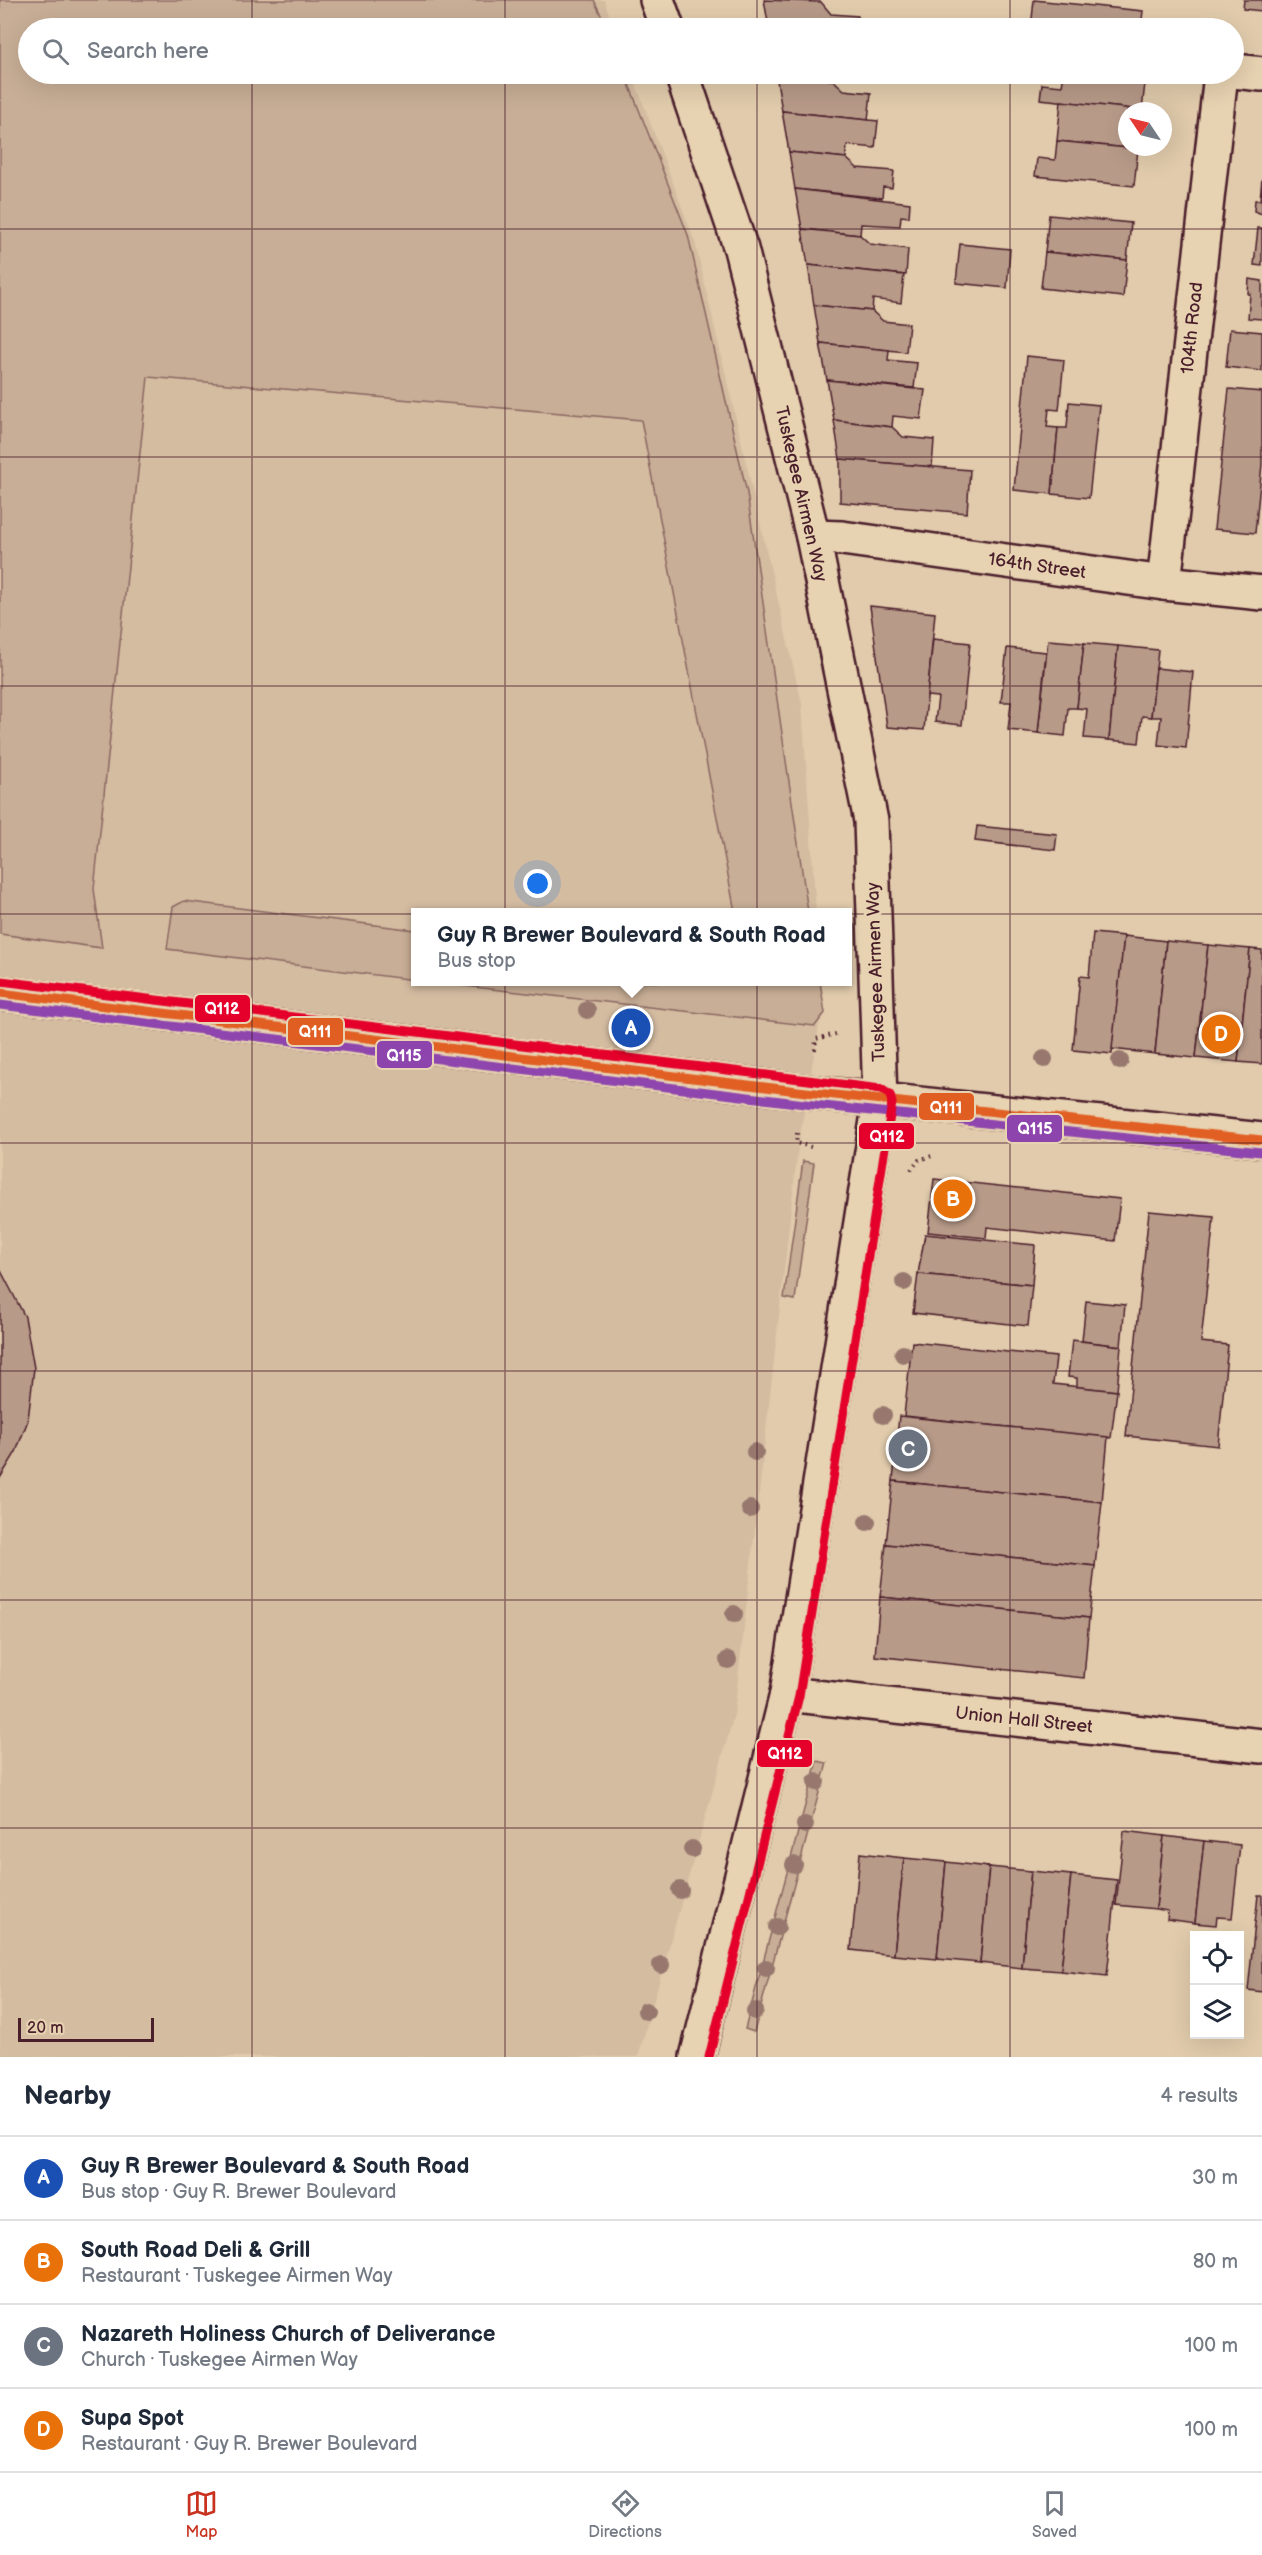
<!DOCTYPE html>
<html lang="en">
<head>
<meta charset="utf-8">
<style>
  :root { --surface:#fff; --page:#f6f6f7; --text:#1f2937; --muted:#747a83; --line:#e0e1e3; --accent:#c8321e }
  body { margin:0; font-family:"Balsamiq Sans",sans-serif; background:var(--page); color:var(--text) }
  .controls { position:absolute; right:18px; bottom:18px; display:grid; overflow:hidden; border-radius:0px; box-shadow:0 6px 24px #0002 }
  .controls button { width:54px; height:54px; display:grid; place-items:center; padding:0; border:0; border-bottom:2px solid var(--line); background:var(--surface); color:var(--text); font:30px sans-serif }
  .compass { position:absolute; left:1118px; top:102px; width:54px; height:54px; border-radius:50%; background:var(--surface); box-shadow:0 6px 24px #0002; rotate:305deg }
  .scale { position:absolute; left:18px; bottom:15px; width:136px; box-sizing:border-box; padding-left:6px; border:3px solid #4a1f2b; border-top:0; font-size:16px; line-height:21px; white-space:nowrap; color:#4a1f2b; -webkit-text-stroke:4px #e7d2b1; paint-order:stroke }
  .you { position:absolute; left:538px; top:884px; width:21px; height:21px; margin:-15px; border:4px solid #fff; border-radius:50%; background:#1a73e8; box-shadow:0 0 0 9px #1a73e833 }
  .badge { display:grid; place-items:center; width:39px; height:39px; border-radius:50%; background:var(--accent); color:#fff; font-size:20px; font-weight:700 }
  .pin { position:absolute; translate:-50% -50%; border:3px solid #fff; box-shadow:0 2px 6px #0006 }
  .popup { position:absolute; left:411px; top:908px; width:441px; height:78px; box-sizing:border-box; display:grid; place-content:center; border-radius:0px; background:var(--surface); filter:drop-shadow(0 2px 4px #0005); font-size:20px; white-space:nowrap; color:var(--muted) }
  .popup b { font-size:22px; color:var(--text) }
  .popup::after { content:''; position:absolute; left:50%; top:100%; margin-left:-12px; border:12px solid transparent; border-top-color:var(--surface) }
  .list { margin:0; padding:0; list-style:none }
  h2 { display:flex; justify-content:space-between; align-items:center; height:78px; margin:0; padding:0 24px; font-size:26px }
  h2 small { font-size:20px; font-weight:400; color:var(--muted) }
  .list li { display:grid; grid-template-columns:39px 1fr auto; gap:18px; align-items:center; box-sizing:border-box; height:84px; padding:0 24px; border-top:2px solid var(--line) }
  .list b { display:block; font-size:22px; white-space:nowrap }
  .list p { margin:0; font-size:20px; white-space:nowrap; color:var(--muted) }
  .list em { font-size:20px; font-style:normal; color:var(--muted) }
  .icon { flex:none; width:33px; height:33px; fill:none; stroke:currentColor; stroke-width:2; stroke-linecap:round; stroke-linejoin:round }
  .map { position:relative; flex:none; width:1262px; height:2057px; overflow:hidden }
  .search { position:absolute; background:var(--surface); box-shadow:0 6px 24px #0002; left:18px; right:18px; top:18px; height:66px; display:flex; align-items:center; gap:15px; box-sizing:border-box; padding:0 21px; border-radius:33px; color:var(--muted); font-size:22px }
  .sheet { height:414px; background:var(--surface) }
  nav { display:flex; justify-content:space-around; align-items:center; box-sizing:border-box; height:84px; border-top:2px solid var(--line); background:var(--surface); font-size:16px; color:var(--muted) }
  nav a { display:grid; justify-items:center; gap:3px }
  nav .on { color:var(--accent) }
  .map>svg:first-child { display:block }
  .built { fill:#d4bca1 }
  .green { fill:#c8ae96; stroke:#896660; stroke-width:1.5 }
  .building { fill:#b79a88; stroke:#4a1f2b; stroke-width:1.5 }
  .lines { fill:none; stroke-linecap:round; stroke-linejoin:round }
  .minor-casing { stroke:#4a1f2b; stroke-width:38 }
  .secondary-casing { stroke:#4a1f2b; stroke-width:38 }
  .path { stroke:#4a1f2b; stroke-width:4; stroke-dasharray:1.5 4.5; stroke-linecap:butt }
  .minor { stroke:#e7d2b1; stroke-width:33 }
  .secondary { stroke:#e7d2b1; stroke-width:33 }
  .bus-1-casing { stroke:#e7d2b1; stroke-width:14 }
  .bus-2-casing { stroke:#e7d2b1; stroke-width:14 }
  .bus-3-casing { stroke:#e7d2b1; stroke-width:14 }
  .bus-1 { stroke:#e15e23; stroke-width:9 }
  .bus-2 { stroke:#8e44ad; stroke-width:9 }
  .bus-3 { stroke:#e4002b; stroke-width:9 }
  .tree { fill:#98786e }
  .grid { fill:none; stroke:#4a1f2b; stroke-width:1.5; stroke-opacity:0.55 }
  .labels { text-anchor:middle; dominant-baseline:central; stroke-width:6; stroke-linejoin:round; paint-order:stroke }
  .street-label { font-size:18px; fill:#4a1f2b; stroke:#e7d2b1 }
  .line-badge { stroke:#e7d2b1; stroke-width:2 }
  .badge-label { font-size:16px; text-anchor:middle; font-weight:bold; fill:#fff }
</style>
</head>
<body>
<div class="map">
<svg width="1262" height="2057" viewBox="0 0 1262 2057">
  <rect width="100%" height="100%" fill="#e1cbac"/>
  <filter id="ink" filterUnits="userSpaceOnUse"><feTurbulence type="fractalNoise" baseFrequency=".0167" numOctaves="2"/><feDisplacementMap in="SourceGraphic" scale="12" xChannelSelector="R" yChannelSelector="G"/><feConvolveMatrix kernelMatrix="1 2 1 2 8 2 1 2 1" color-interpolation-filters="sRGB"/></filter>
  <g filter="url(#ink)">
    <path class="built" d="M0,0H604L614,28H28V74H632L695,242L802,704L816,912H415V982H820L822,1009L798,1147L734,1715L638,2057H0Z"/>
    <g class="green">
      <path d="M0,0H594L607,28H28V74H625L688,235L747,493L808,912H735L641,420L148,377L94,889L102,948L0,934Z"/>
      <path d="M184,901L415,930V980L167,949L173,907Z"/>
      <path d="M430,982H820L825,1013L815,1026Z"/>
      <path d="M803,1161L814,1163L795,1300L784,1298Z"/>
      <path d="M817,1761L827,1763L754,2032L745,2029Z"/>
    </g>
    <g class="building">
      <path d="M764,0L821,2L831,14L858,16L856,28H769Z"/>
      <path d="M1034,0L1143,11L1141,28H1031Z"/>
      <path d="M1244,0H1262V11L1243,9Z"/>
      <path d="M776,74L833,80L844,90L871,93L868,120L782,111Z"/>
      <path d="M776,74H834L833,80Z"/>
      <path d="M1064,74H1146L1142,110L1040,99L1042,84L1062,86Z"/>
      <path d="M1061,101L1142,110L1127,111V147H1139L1138,149L1057,141Z"/>
      <path d="M782,111L878,121L875,148L847,145L846,158L789,152Z"/>
      <path d="M1057,141L1138,149L1134,186L1035,176L1037,158L1055,160Z"/>
      <path d="M789,152L846,158L857,168L894,171L892,188L883,187L882,198L795,189Z"/>
      <path d="M1262,178V214L1254,211L1255,200H1260Z"/>
      <path d="M795,189L910,203L909,217L901,216L900,226L861,224L860,235L802,229Z"/>
      <path d="M1049,215L1131,223L1127,260L1045,252Z"/>
      <path d="M1258,228H1262V266L1254,265Z"/>
      <path d="M802,229L860,235L870,244L908,249L906,275L808,265Z"/>
      <path d="M960,244L1010,249L1007,288L956,283Z"/>
      <path d="M1045,252L1127,260L1123,297L1041,288Z"/>
      <path d="M808,265L904,275L901,303L873,299L872,311L814,305Z"/>
      <path d="M1249,279L1262,281V319L1248,318L1250,294H1248Z"/>
      <path d="M814,305L872,311L883,321L909,324L906,352L820,343Z"/>
      <path d="M1230,329L1262,332V371L1226,367Z"/>
      <path d="M820,343L889,350L888,360L917,363L914,388L827,380Z"/>
      <path d="M1027,356L1064,360L1059,410L1049,409L1047,427L1058,428L1052,494L1014,490Z"/>
      <path d="M827,380L925,390L921,419L893,416L892,427L834,420Z"/>
      <path d="M1229,389L1262,392V464L1255,533L1214,529Z"/>
      <path d="M1069,402L1099,405L1089,498L1052,494L1058,428H1067Z"/>
      <path d="M834,420L892,427L903,437L934,440L932,467L840,459Z"/>
      <path d="M840,459L970,470L967,513L840,502Z"/>
      <path d="M870,606L935,613L924,730L887,727Z"/>
      <path d="M933,639L970,643L962,725L935,722L938,697L927,696Z"/>
      <path d="M1048,640L1084,643L1077,708H1068L1065,736L1038,733Z"/>
      <path d="M1084,643L1118,646L1109,740L1084,738L1087,709L1077,708Z"/>
      <path d="M1118,646L1158,650L1151,717L1142,716L1139,743L1109,740Z"/>
      <path d="M1007,648L1046,652L1038,733L1008,730L1011,702H1001Z"/>
      <path d="M1156,668L1193,672L1186,748L1158,745L1161,717H1151Z"/>
      <path d="M977,826L1057,834L1055,850L975,841Z"/>
      <path d="M1093,933L1124,936L1112,1054L1073,1050L1080,976L1089,977Z"/>
      <path d="M1124,936L1166,941L1155,1054L1112,1049Z"/>
      <path d="M1166,941L1208,945L1196,1058L1155,1054Z"/>
      <path d="M1208,945L1250,949L1238,1062L1196,1058Z"/>
      <path d="M1250,949L1262,950V1064L1238,1062Z"/>
      <path d="M934,1179L1120,1199L1115,1241L987,1227L986,1238L928,1232Z"/>
      <path d="M1149,1211L1214,1217L1201,1342L1228,1345L1218,1446L1126,1436Z"/>
      <path d="M925,1234L1035,1245L1032,1285L918,1274Z"/>
      <path d="M0,1269L25,1317L34,1368L28,1420L16,1452L0,1478Z"/>
      <path d="M918,1274L1032,1285L1028,1326L913,1313Z"/>
      <path d="M1086,1301L1125,1305L1121,1346L1082,1341Z"/>
      <path d="M1072,1340L1121,1346L1117,1391L1077,1387V1378L1068,1377Z"/>
      <path d="M912,1342L1056,1357L1053,1384L1117,1391L1111,1438L904,1416Z"/>
      <path d="M899,1416L1108,1437L1102,1502L893,1481Z"/>
      <path d="M893,1481L1102,1502L1095,1566L886,1544Z"/>
      <path d="M886,1544L1095,1566L1089,1618L880,1597Z"/>
      <path d="M880,1597L1089,1618L1084,1678L875,1656Z"/>
      <path d="M1124,1831L1164,1836L1156,1909L1116,1905Z"/>
      <path d="M1164,1836L1204,1841L1195,1923L1167,1919L1168,1911L1156,1909Z"/>
      <path d="M1204,1841L1240,1845L1232,1918L1217,1917L1216,1925L1195,1923Z"/>
      <path d="M860,1853L904,1858L894,1955L851,1950Z"/>
      <path d="M904,1858L946,1862L937,1959L894,1955Z"/>
      <path d="M946,1862L989,1867L980,1963L937,1959Z"/>
      <path d="M989,1867L1031,1871L1022,1968L980,1963Z"/>
      <path d="M1031,1871L1071,1875L1061,1971L1022,1968Z"/>
      <path d="M1071,1875L1117,1880L1107,1976L1061,1971Z"/>
      <path d="M1258,1895H1262V1992L1248,1990Z"/>
    </g>
    <g class="lines">
      <defs>
        <g id="minor">
          <path d="M657,0L667,28"/>
          <path d="M1234,71L1262,74"/>
          <path d="M682,74L741,249L813,537L871,821L880,1101L787,1694L697,2057"/>
          <path d="M813,537L842,538L1164,583L1262,593"/>
          <path d="M1164,583L1221,74"/>
          <path d="M787,1694L1262,1746"/>
        </g>
        <path id="secondary" d="M0,993L806,1092L1262,1140"/>
      </defs>
      <use href="#minor" class="minor-casing"/>
      <use href="#secondary" class="secondary-casing"/>
      <g class="path">
        <path d="M815,1050L816,1039L836,1034"/>
        <path d="M797,1133L796,1143L811,1147"/>
        <path d="M911,1170L919,1160L932,1156"/>
      </g>
      <use href="#minor" class="minor"/>
      <use href="#secondary" class="secondary"/>
      <defs>
        <path id="bus-1" d="M0,993L806,1092L1262,1140"/>
        <path id="bus-2" d="M0,1005L805,1104L1261,1152"/>
        <path id="bus-3" d="M1,981L881,1089L890,1095L892,1103L799,1696L709,2057"/>
      </defs>
      <use href="#bus-1" class="bus-1-casing"/>
      <use href="#bus-2" class="bus-2-casing"/>
      <use href="#bus-3" class="bus-3-casing"/>
      <use href="#bus-1" class="bus-1"/>
      <use href="#bus-2" class="bus-2"/>
      <use href="#bus-3" class="bus-3"/>
    </g>
    <g class="tree">
      <circle cx="587" cy="1010" r="9"/>
      <circle cx="1044" cy="1059" r="9"/>
      <circle cx="1120" cy="1061" r="9"/>
      <circle cx="904" cy="1282" r="9"/>
      <circle cx="903" cy="1354" r="9"/>
      <circle cx="883" cy="1415" r="9"/>
      <circle cx="755" cy="1452" r="9"/>
      <circle cx="750" cy="1509" r="9"/>
      <circle cx="867" cy="1522" r="9"/>
      <circle cx="734" cy="1614" r="9"/>
      <circle cx="728" cy="1660" r="9"/>
      <circle cx="816" cy="1782" r="9"/>
      <circle cx="805" cy="1825" r="9"/>
      <circle cx="692" cy="1849" r="9"/>
      <circle cx="794" cy="1865" r="9"/>
      <circle cx="680" cy="1890" r="9"/>
      <circle cx="777" cy="1927" r="9"/>
      <circle cx="661" cy="1965" r="9"/>
      <circle cx="766" cy="1968" r="9"/>
      <circle cx="646" cy="2011" r="9"/>
      <circle cx="755" cy="2011" r="9"/>
    </g>
  </g>
  <path class="grid" d="M252,0V28M505,0V28M757,0V28M1010,0V28M252,74V2057M505,74V2057M757,74V2057M1010,74V2057M0,229H1262M0,457H1262M0,686H1262M0,914H1262M0,1143H1262M0,1371H1262M0,1600H1262M0,1828H1262"/>
  <g class="labels">
    <g class="street-label">
      <text transform="translate(1192 328) rotate(-84)">104th Road</text>
      <text transform="translate(801 494) rotate(77)">Tuskegee Airmen Way</text>
      <text transform="translate(1037 566) rotate(8)">164th Street</text>
      <text transform="translate(876 972) rotate(-92)">Tuskegee Airmen Way</text>
      <text transform="translate(1024 1720) rotate(6)">Union Hall Street</text>
    </g>
  </g>
  <g class="line-badge">
    <rect x="194" y="994" width="57" height="29" rx="6" fill="#e4002b"/>
    <rect x="287" y="1017" width="57" height="29" rx="6" fill="#e15e23"/>
    <rect x="376" y="1040" width="57" height="29" rx="6" fill="#8e44ad"/>
    <rect x="918" y="1092" width="57" height="29" rx="6" fill="#e15e23"/>
    <rect x="1006" y="1114" width="57" height="29" rx="6" fill="#8e44ad"/>
    <rect x="858" y="1122" width="57" height="28" rx="6" fill="#e4002b"/>
    <rect x="756" y="1739" width="57" height="29" rx="6" fill="#e4002b"/>
  </g>
  <g class="badge-label">
    <text x="222" y="1014">Q112</text>
    <text x="315" y="1037">Q111</text>
    <text x="404" y="1061">Q115</text>
    <text x="946" y="1113">Q111</text>
    <text x="1035" y="1134">Q115</text>
    <text x="887" y="1142">Q112</text>
    <text x="785" y="1759">Q112</text>
  </g>
</svg>
<div class="controls">
<button><svg class="icon" aria-label="locate" viewBox="0 0 24 24"><circle cx="12" cy="12" r="6"/><path d="M12 2v4M12 18v4M2 12h4M18 12h4"/></svg></button>
<button><svg class="icon" aria-label="layers" viewBox="0 0 24 24"><path d="M12 4l9 5-9 5-9-5zM3 14l9 5 9-5"/></svg></button>
</div>
<svg class="compass" viewBox="-18 -18 36 36"><path d="M0-13l5 13h-10z" fill="#e53935"/><path d="M0 13l5-13h-10z" fill="#747a83"/></svg>
<div class="scale">20 m</div>
<div class="you"></div>
<div class="pin badge" style="left:631px;top:1028px;background:#1a4fb4">A</div>
<div class="popup"><b>Guy R Brewer Boulevard &amp; South Road</b>Bus stop</div>
<div class="pin badge" style="left:953px;top:1199px;background:#e8710a">B</div>
<div class="pin badge" style="left:908px;top:1449px;background:#6b7280">C</div>
<div class="pin badge" style="left:1221px;top:1034px;background:#e8710a">D</div>
<div class="search"><svg class="icon" aria-label="search" viewBox="0 0 24 24"><circle cx="10" cy="10" r="6"/><path d="M15 15l6 6"/></svg>Search here</div>
</div>
<section class="sheet">
<h2>Nearby<small>4 results</small></h2>
<ul class="list">
<li><span class="badge" style="background:#1a4fb4">A</span><div><b>Guy R Brewer Boulevard &amp; South Road</b><p>Bus stop · Guy R. Brewer Boulevard</p></div><em>30 m</em></li>
<li><span class="badge" style="background:#e8710a">B</span><div><b>South Road Deli &amp; Grill</b><p>Restaurant · Tuskegee Airmen Way</p></div><em>80 m</em></li>
<li><span class="badge" style="background:#6b7280">C</span><div><b>Nazareth Holiness Church of Deliverance</b><p>Church · Tuskegee Airmen Way</p></div><em>100 m</em></li>
<li><span class="badge" style="background:#e8710a">D</span><div><b>Supa Spot</b><p>Restaurant · Guy R. Brewer Boulevard</p></div><em>100 m</em></li>
</ul>
</section>
<nav>
<a class="on"><svg class="icon" aria-label="map" viewBox="0 0 24 24"><path d="M3 6l6-2 6 2 6-2v14l-6 2-6-2-6 2zM9 4v14M15 6v14"/></svg>Map</a>
<a><svg class="icon" aria-label="directions" viewBox="0 0 24 24"><path d="M12 3l9 9-9 9-9-9zM9 14v-3h6M13 9l2 2-2 2"/></svg>Directions</a>
<a><svg class="icon" aria-label="saved" viewBox="0 0 24 24"><path d="M7 4h10v16l-5-4-5 4z"/></svg>Saved</a>
</nav>
</body>
</html>
